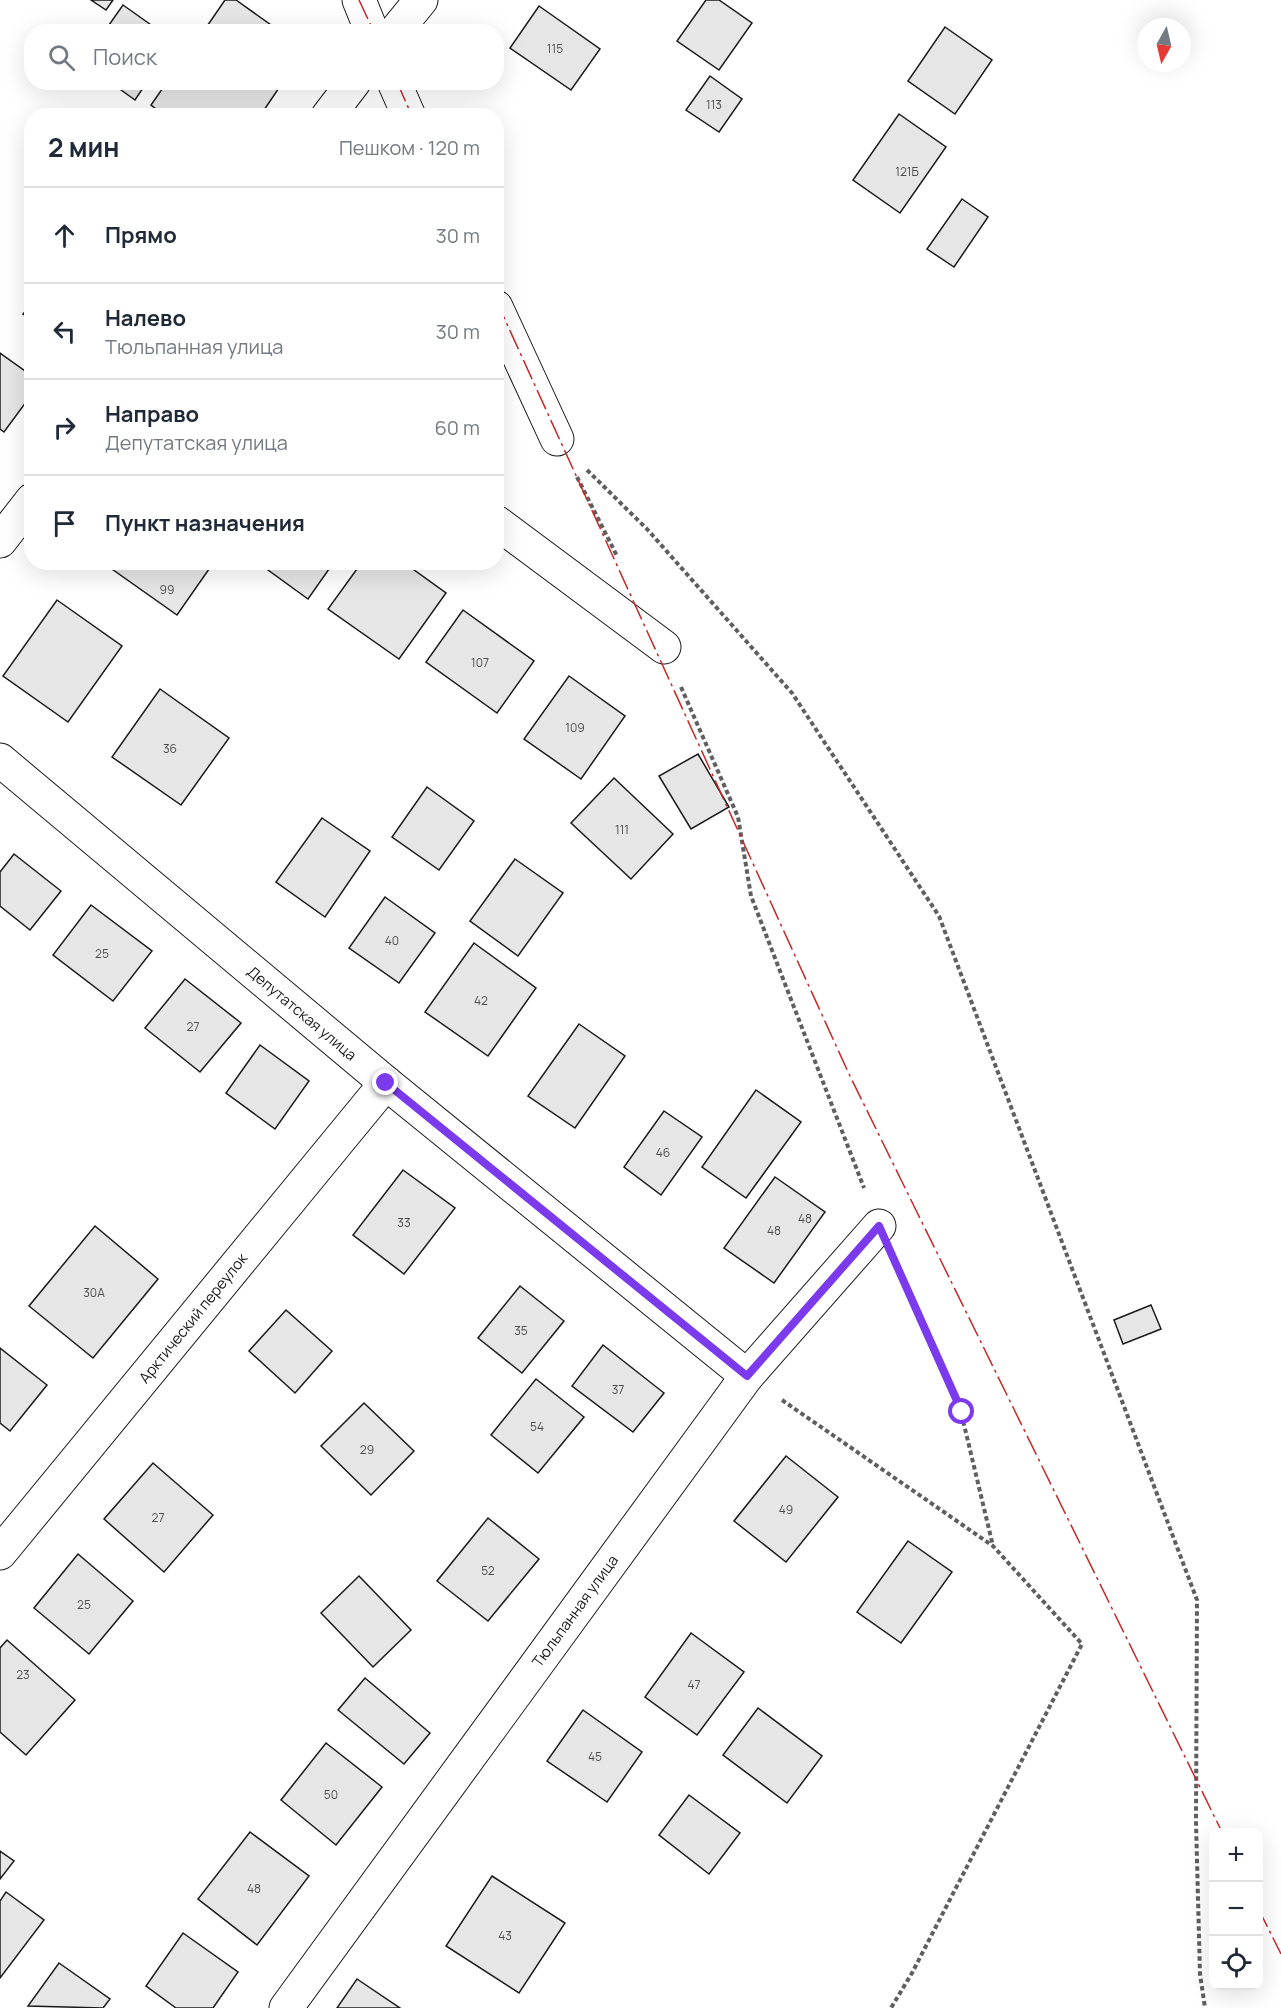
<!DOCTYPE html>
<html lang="ru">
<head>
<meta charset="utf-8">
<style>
  :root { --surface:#fff; --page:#f2f2f3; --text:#1f2937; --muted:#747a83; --line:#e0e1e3 }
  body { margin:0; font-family:Manrope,sans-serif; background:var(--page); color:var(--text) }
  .controls { position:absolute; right:18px; bottom:18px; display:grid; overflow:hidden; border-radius:12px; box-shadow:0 6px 24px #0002 }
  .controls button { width:54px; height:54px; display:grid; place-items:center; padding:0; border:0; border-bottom:2px solid var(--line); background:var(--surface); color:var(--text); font:30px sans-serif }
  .compass { position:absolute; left:1137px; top:18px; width:54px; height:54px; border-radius:50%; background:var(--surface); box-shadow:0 6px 24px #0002; rotate:188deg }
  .stop { position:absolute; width:18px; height:18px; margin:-14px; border:4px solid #7c3aed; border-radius:50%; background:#fff }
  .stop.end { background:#7c3aed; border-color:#fff; box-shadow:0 2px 6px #0008 }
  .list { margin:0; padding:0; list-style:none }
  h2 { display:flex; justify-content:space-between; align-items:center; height:78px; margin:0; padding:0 24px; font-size:26px }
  h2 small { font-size:20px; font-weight:400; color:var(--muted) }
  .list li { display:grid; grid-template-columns:39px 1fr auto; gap:18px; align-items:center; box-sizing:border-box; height:96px; padding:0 24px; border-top:2px solid var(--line) }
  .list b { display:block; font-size:22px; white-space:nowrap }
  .list p { margin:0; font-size:20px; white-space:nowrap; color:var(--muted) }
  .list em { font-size:20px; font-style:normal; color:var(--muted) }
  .icon { flex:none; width:33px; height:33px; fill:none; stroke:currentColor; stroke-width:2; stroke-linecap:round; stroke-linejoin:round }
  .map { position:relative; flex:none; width:1281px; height:2008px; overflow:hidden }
  .search { position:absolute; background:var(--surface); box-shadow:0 6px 24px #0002; left:24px; top:24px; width:480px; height:66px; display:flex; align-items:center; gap:15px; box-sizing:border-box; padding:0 21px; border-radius:24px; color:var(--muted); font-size:22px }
  .panel { position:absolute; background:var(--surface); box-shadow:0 6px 24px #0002; left:24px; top:108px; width:480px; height:462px; border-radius:24px }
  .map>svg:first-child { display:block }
  .building { fill:#e6e6e6; stroke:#1a1a1a; stroke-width:1.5 }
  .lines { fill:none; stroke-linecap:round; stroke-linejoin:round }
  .minor-casing { stroke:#1a1a1a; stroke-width:35 }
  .path { stroke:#5f5f5f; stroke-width:4; stroke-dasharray:4.5 3; stroke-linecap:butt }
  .minor { stroke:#fff; stroke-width:33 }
  .power { stroke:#c62828; stroke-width:1.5; stroke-dasharray:21 4.5 3 4.5; stroke-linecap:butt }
  .route { stroke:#7c3aed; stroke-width:8 }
  .labels { text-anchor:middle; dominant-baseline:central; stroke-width:4.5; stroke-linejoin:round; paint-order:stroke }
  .number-label { font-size:12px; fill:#4d4d4d }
  .street-label { font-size:15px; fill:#1a1a1a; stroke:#fff }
</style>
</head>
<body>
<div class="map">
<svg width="1281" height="2008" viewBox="0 0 1281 2008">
  <rect width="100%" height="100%" fill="#fff"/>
  <g class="building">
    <path d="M91,0H113L106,10Z"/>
    <path d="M225,0H236L281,32H203Z"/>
    <path d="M706,0H719L752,23L719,70L677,41Z"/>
    <path d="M123,5L161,32H104Z"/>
    <path d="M539,6L600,49L571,90L510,48Z"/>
    <path d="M945,27L992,60L955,114L908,81Z"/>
    <path d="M710,76L742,99L719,132L686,110Z"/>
    <path d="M110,82H147L135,100Z"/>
    <path d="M167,82H283L260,116H165L151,105Z"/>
    <path d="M899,114L946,147L900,213L853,180Z"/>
    <path d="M962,199L988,217L954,267L927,249Z"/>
    <path d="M32,303V320L23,314Z"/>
    <path d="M0,353L32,376V394L4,432L0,429Z"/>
    <path d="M102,562H214L177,615Z"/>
    <path d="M257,562H334L308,599Z"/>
    <path d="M362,562H403L446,593L399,659L328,609Z"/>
    <path d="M57,600L122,646L68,722L3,676Z"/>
    <path d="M463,610L534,661L497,713L426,662Z"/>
    <path d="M569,676L625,716L581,779L524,739Z"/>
    <path d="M160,689L229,738L181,805L112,757Z"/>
    <path d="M698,754L729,807L691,829L659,776Z"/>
    <path d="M614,778L673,834L631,879L571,823Z"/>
    <path d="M427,787L474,821L439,870L392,837Z"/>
    <path d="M322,818L370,851L325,917L276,882Z"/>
    <path d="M14,854L61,891L30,930L0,906V872Z"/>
    <path d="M515,859L563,893L518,956L470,921Z"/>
    <path d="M385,897L435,933L399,983L349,948Z"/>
    <path d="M91,905L152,951L113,1001L53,955Z"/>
    <path d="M474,943L536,988L488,1056L425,1012Z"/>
    <path d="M185,979L241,1023L200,1072L145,1028Z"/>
    <path d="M579,1024L625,1056L575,1128L528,1096Z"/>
    <path d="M260,1045L309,1081L275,1129L226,1093Z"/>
    <path d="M756,1090L801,1122L746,1198L702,1167Z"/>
    <path d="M664,1111L702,1137L661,1195L624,1167Z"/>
    <path d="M403,1170L455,1208L404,1274L353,1235Z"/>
    <path d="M775,1177L825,1212L774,1283L724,1248Z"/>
    <path d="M95,1226L158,1279L93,1358L29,1306Z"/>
    <path d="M520,1286L564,1321L522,1373L478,1338Z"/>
    <path d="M1151,1305L1161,1329L1123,1344L1114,1320Z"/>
    <path d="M286,1310L332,1351L295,1393L249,1351Z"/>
    <path d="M603,1345L664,1393L633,1432L572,1386Z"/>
    <path d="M0,1348L47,1385L10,1431L0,1423Z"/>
    <path d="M536,1379L584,1417L538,1473L491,1435Z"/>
    <path d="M364,1403L414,1451L371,1495L321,1446Z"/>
    <path d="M786,1456L838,1497L786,1562L734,1521Z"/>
    <path d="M153,1463L213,1515L164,1572L104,1519Z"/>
    <path d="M488,1518L539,1559L488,1621L437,1581Z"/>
    <path d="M908,1541L952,1572L901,1643L857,1612Z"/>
    <path d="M78,1554L133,1601L89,1654L34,1608Z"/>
    <path d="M359,1576L411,1630L373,1667L321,1613Z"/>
    <path d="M691,1633L744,1672L697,1735L645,1697Z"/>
    <path d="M7,1640L75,1700L26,1755L0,1732V1648Z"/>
    <path d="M365,1678L430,1733L404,1764L338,1710Z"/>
    <path d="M758,1708L822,1756L787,1803L723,1755Z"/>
    <path d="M583,1710L642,1752L607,1802L547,1761Z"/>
    <path d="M326,1743L382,1787L336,1845L281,1800Z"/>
    <path d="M689,1795L740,1833L709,1874L659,1835Z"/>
    <path d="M250,1832L309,1876L257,1945L198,1899Z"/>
    <path d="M0,1851L14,1861L0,1879Z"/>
    <path d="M492,1876L565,1923L519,1993L446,1946Z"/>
    <path d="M6,1892L44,1920L0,1978V1901Z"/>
    <path d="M183,1933L238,1972L213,2008H176L146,1986Z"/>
    <path d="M59,1963L110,1999L103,2008L28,2006Z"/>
    <path d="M357,1979L400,2008H337Z"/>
  </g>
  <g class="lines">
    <defs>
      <g id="minor">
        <path d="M359,0L372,32"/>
        <path d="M395,32L421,0"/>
        <path d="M394,82L409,116"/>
        <path d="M328,116L354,82"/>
        <path d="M496,307L557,439"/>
        <path d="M496,522L664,647"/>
        <path d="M0,541L32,500"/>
        <path d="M0,760L386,1083L747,1376"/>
        <path d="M0,1553L386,1083"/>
        <path d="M286,2008L747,1376L879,1226"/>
      </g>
    </defs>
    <use href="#minor" class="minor-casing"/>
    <g class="path">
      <path d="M587,470L647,529L792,693L939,916L1197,1600L1196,1822L1200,1974L1205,2008"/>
      <path d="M577,477L617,556"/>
      <path d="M681,687L738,817L751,896L864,1188"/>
      <path d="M898,1270L961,1412L993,1546"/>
      <path d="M782,1400L993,1546L1082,1644L912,1973L891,2008"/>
    </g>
    <use href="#minor" class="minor"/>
    <g class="power">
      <path d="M359,0L374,32"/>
      <path d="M397,82L412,116"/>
      <path d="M496,300L849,1074L1222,1832"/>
      <path d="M1258,1908L1281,1954"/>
    </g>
  </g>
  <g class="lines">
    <path class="route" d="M386,1083L747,1376L879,1226L962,1412"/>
  </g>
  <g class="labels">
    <g class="number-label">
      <text x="555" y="48">115</text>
      <text x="714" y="104">113</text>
      <text x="907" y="171">121Б</text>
      <text x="167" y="589">99</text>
      <text x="480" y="662">107</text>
      <text x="575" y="727">109</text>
      <text x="170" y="748">36</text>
      <text x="622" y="829">111</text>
      <text x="392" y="940">40</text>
      <text x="102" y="953">25</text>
      <text x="481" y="1000">42</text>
      <text x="193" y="1026">27</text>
      <text x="663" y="1152">46</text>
      <text x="805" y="1218">48</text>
      <text x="404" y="1222">33</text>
      <text x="774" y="1230">48</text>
      <text x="94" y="1292">30А</text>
      <text x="521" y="1330">35</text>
      <text x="618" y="1389">37</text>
      <text x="537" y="1426">54</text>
      <text x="367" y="1449">29</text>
      <text x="786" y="1509">49</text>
      <text x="158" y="1517">27</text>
      <text x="488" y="1570">52</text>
      <text x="84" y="1604">25</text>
      <text x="23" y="1674">23</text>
      <text x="694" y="1684">47</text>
      <text x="595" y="1756">45</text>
      <text x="331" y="1794">50</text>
      <text x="254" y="1888">48</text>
      <text x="505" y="1935">43</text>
    </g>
    <g class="street-label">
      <text transform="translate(302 1013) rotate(40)">Депутатская улица</text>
      <text transform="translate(193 1318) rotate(-51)">Арктический переулок</text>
      <text transform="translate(575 1611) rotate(-54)">Тюльпанная улица</text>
    </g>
  </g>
</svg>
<div class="controls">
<button>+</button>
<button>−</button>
<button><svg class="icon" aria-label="locate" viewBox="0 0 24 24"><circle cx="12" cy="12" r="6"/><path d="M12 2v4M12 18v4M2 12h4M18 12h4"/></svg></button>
</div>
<svg class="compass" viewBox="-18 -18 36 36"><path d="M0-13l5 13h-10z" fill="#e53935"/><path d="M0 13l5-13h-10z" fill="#747a83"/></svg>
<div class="stop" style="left:962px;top:1412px"></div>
<div class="stop end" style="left:386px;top:1083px"></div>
<div class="search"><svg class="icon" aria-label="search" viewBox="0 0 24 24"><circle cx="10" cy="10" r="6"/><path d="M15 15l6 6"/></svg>Поиск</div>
<section class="panel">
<h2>2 мин<small>Пешком · 120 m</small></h2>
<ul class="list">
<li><svg class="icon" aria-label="ahead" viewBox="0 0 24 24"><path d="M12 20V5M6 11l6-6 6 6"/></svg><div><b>Прямо</b></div><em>30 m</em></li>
<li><svg class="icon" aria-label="left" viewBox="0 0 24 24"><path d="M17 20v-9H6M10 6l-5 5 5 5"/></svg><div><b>Налево</b><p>Тюльпанная улица</p></div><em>30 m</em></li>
<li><svg class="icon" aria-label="right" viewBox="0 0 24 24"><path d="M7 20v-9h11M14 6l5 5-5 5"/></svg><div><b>Направо</b><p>Депутатская улица</p></div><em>60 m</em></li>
<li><svg class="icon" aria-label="arrive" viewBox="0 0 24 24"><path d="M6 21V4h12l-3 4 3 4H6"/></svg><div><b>Пункт назначения</b></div></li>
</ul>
</section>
</div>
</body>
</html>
